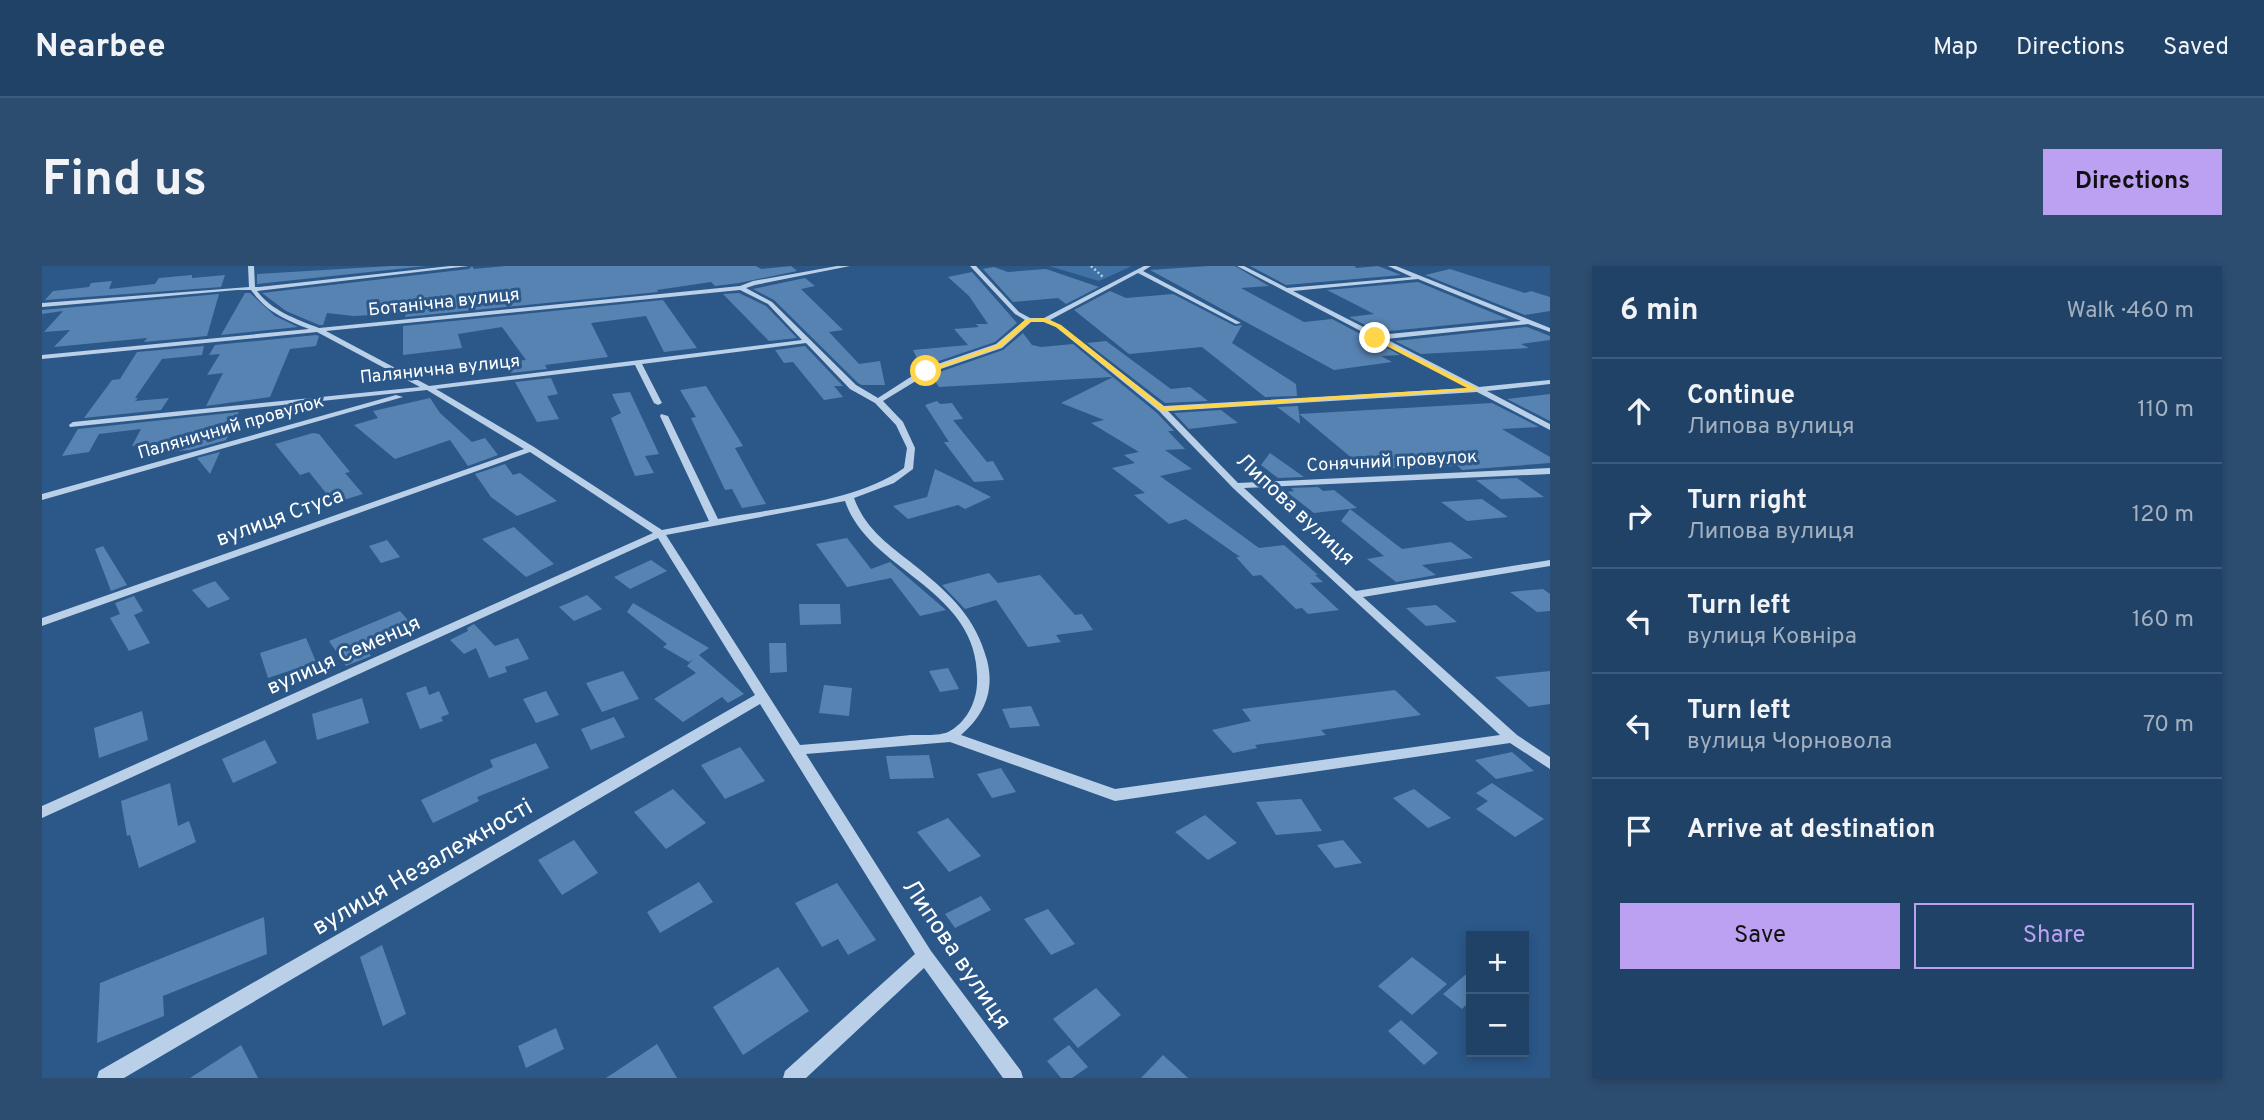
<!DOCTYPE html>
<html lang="en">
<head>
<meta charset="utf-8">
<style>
  :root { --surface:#204267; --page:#2d4d70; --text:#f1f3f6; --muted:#a2b0c0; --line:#3d5b7b; --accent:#bca0f2 }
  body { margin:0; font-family:Overpass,sans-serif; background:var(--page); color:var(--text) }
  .controls { position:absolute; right:21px; bottom:21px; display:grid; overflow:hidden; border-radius:0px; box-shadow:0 4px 10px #0003 }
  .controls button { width:63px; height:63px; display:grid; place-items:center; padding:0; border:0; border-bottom:2px solid var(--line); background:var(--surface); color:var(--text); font:35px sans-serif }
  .stop { position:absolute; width:21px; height:21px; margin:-16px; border:5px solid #ffd54a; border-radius:50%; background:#fff }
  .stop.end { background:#ffd54a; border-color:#fff; box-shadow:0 2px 7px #0008 }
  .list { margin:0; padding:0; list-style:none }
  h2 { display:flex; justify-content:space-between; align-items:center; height:91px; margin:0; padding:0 28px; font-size:30px }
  h2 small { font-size:23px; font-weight:400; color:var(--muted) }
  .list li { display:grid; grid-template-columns:46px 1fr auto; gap:21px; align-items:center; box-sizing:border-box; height:105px; padding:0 28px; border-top:2px solid var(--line) }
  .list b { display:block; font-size:26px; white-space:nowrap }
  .list p { margin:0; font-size:23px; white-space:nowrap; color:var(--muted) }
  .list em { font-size:23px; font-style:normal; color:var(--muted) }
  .actions { display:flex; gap:14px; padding:21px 28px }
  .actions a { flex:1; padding:16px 0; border:2px solid var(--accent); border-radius:0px; text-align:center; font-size:24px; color:var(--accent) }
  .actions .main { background:var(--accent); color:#111 }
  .icon { flex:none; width:38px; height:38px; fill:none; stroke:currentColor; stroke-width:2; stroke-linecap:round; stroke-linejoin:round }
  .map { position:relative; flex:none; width:1508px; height:812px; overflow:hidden; border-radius:0px }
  header { display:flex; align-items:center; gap:42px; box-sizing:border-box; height:98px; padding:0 35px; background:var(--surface); border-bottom:2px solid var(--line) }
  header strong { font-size:33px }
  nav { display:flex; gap:38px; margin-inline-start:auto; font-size:24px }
  .intro { display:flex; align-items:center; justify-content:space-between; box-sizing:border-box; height:168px; padding:0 42px }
  h1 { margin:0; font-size:49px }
  .button { padding:18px 32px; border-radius:0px; background:var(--accent); color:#111; font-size:24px; font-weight:700 }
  main { display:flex; gap:42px; padding:0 42px }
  aside { flex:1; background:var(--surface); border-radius:0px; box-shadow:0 4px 10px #0003 }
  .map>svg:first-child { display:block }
  .green { fill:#4072a5 }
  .building { fill:#5783b2 }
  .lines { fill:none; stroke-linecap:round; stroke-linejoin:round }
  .path { stroke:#b9d0e8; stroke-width:2.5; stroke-dasharray:2 2.5; stroke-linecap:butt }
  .minor { fill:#b9d0e8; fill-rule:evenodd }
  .route { fill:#ffd54a }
  .labels { text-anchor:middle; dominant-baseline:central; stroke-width:6; stroke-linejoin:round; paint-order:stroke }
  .far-street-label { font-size:18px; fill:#fff; stroke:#2b5889 }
  .street-label { font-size:21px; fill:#fff; stroke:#2b5889 }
  .near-street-label { font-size:24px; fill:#fff; stroke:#2b5889 }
</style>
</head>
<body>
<header>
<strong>Nearbee</strong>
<nav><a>Map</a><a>Directions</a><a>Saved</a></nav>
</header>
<div class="intro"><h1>Find us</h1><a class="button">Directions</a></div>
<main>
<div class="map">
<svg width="1508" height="812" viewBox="0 0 1508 812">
  <rect width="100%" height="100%" fill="#2b5889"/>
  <path class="green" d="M1007,0H1090L1057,15Z"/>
  <g class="building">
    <path d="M349,0H384L215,18V8Z"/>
    <path d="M430,0L432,3L463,0H714L719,3L749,0L755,5L697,17L673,20L669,16L615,24L616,26L363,51L364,47L312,50L285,47L281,59H277L244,45L220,27L427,3Z"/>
    <path d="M1166,0H1193L1227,20L1199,22L1262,56L1290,53L1358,89L1339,90L1350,96L1292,104L1108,4Z"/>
    <path d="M1208,0H1313L1314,2L1336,0L1359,9L1244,19Z"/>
    <path d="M952,1L966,6L1004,3L1057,21L1024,38L1016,32L971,36L941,3Z"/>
    <path d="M1408,3L1483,27L1489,25L1508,31V45L1483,49L1383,9Z"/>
    <path d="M930,6L975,57L953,76L879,101L871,84L926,79L912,63L937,61L934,58H946L927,30L906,11Z"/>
    <path d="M150,9V12L183,9L179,21L3,34L11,25L47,21L49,17L70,15L67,23L113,18L117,12Z"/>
    <path d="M763,12L773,20L759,23L801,64L787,66L817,98L838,95L843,119H820L816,117L732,34L711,23Z"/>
    <path d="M1376,16L1466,53H1468L1338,66L1307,51L1332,48L1285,24Z"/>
    <path d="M1068,25L1084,32L1131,28L1193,60L1200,59L1190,77L1254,118L1255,130L1223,131L1160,81L1087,88L1032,44Z"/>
    <path d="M203,27H208L233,50L256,61L179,69Z"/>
    <path d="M697,27L724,40L755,72L727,75L681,28Z"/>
    <path d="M177,28L165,70L102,76L105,72L12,81L28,64L2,66L21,45L0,48V44Z"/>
    <path d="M621,34L655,82L622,86L604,50L549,57L566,91L503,99L505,103L469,107L464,96L484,94L460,61L416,68L420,82L361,89V60Z"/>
    <path d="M1485,61L1508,70V74L1479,78L1487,82L1379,88L1353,75Z"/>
    <path d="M981,67L990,79L999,81L1031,78L1071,111L897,121L889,109L961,84Z"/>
    <path d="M274,69L277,70L274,80L248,83L228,131L164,140L181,107L165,109L178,88L167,89L173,79Z"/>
    <path d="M1064,75L1129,123L1148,121L1166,135L1123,137L1045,77Z"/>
    <path d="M162,80L160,89L120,93L93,132H96L93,135L127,132L119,144L42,152L70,114L78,113L95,86Z"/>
    <path d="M763,80L801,120H792L801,131L782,134L751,96L742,97L733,84Z"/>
    <path d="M1071,111L1115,147L1132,165H1126L1143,183L1123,184L1150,203L1118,210L1217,282L1242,279L1276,309H1273L1281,316L1268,317L1297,344L1266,348L1260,342L1254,343L1219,309L1211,310L1194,291H1198L1144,253L1127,258L1092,229L1103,227L1070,202L1093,197L1082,189L1097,186L1049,157L1062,154L1019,137Z"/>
    <path d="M509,112L516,128L505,130L517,153L495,156L473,116Z"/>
    <path d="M664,120L701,180L693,182L724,238L700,242L690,223L683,224L649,152L654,151L638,124Z"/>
    <path d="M588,126L617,188L603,190L612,207L593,210L569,152L579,147L570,128Z"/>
    <path d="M1508,128V155L1465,133Z"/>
    <path d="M388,132L398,147L430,176L443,172L456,189L426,200L408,174L353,193L312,159L336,152L331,145Z"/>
    <path d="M895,135L898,138L910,137L921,153L911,154L945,196L951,195L962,214L932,216L902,176H907L883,139Z"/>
    <path d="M1450,137L1497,161L1460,163L1508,191V197L1420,204L1416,200L1323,203L1257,148L1258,158L1235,141L1256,140L1257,148Z"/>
    <path d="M1179,144L1196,157L1147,163L1132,147Z"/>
    <path d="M197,146L184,174L148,184L124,186L131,174L90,180L99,163L57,168L47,186L20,190L36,163Z"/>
    <path d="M271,167L277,168L308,206L303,207L321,228L292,237L267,206L258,209L233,178Z"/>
    <path d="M178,186L168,208L155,192Z"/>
    <path d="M1228,187L1262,211L1236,212L1219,199Z"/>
    <path d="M463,198L471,209L478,207L515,235L475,250L449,231L433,208Z"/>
    <path d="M893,203L926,219L949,231L923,243L916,239L866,253L851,240L885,231Z"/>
    <path d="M1475,212L1502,231L1459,233L1434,214Z"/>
    <path d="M1276,221L1281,225L1292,224L1315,242L1272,247L1245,226L1252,225L1249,222Z"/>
    <path d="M1440,233L1466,251L1425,255L1399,236Z"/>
    <path d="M1308,243L1360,283L1409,276L1431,292L1380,299L1394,309L1354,316L1325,293L1342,290L1299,255Z"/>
    <path d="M472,261L512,298L484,311L440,273Z"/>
    <path d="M805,272L829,303L848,296L904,344L878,350L849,312L805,321L774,278Z"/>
    <path d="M345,274L358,291L339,297L327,280Z"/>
    <path d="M61,280L85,319L69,325L53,283Z"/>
    <path d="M609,294L625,305L588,323L572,311Z"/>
    <path d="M947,307L956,317L998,309L1033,349L1040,348L1051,364L1014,369L1019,376L986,381L954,334L923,343L900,319Z"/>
    <path d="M173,315L188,333L166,342L150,324Z"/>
    <path d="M1501,323L1508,328V345L1495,346L1468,326Z"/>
    <path d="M545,329L560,343L532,355L517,341Z"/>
    <path d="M92,330L101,345L92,349L108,377L87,385L68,352L78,348L73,337Z"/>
    <path d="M591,337L667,382L657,389L702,428L686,437L680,431L641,456L612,433L654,407L645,400L651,393L647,396L621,381L625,378L585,346Z"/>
    <path d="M757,338H798L799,358L758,359Z"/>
    <path d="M1394,339L1415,356L1384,360L1364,342Z"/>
    <path d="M358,345L371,360L323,381L329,390L304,400L287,375Z"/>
    <path d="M432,358L453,380L476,372L487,393L463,401L465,406L447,412L434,382L422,388L408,374L426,365L425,362Z"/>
    <path d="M264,372L274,396L226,412L218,387Z"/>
    <path d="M727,377H744L745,406L728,407Z"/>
    <path d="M906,402L917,423L898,426L887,405Z"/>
    <path d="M581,405L597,433L560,446L544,417Z"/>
    <path d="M1508,405V438L1487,441L1453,411Z"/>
    <path d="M782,419L810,422L807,450L777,447Z"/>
    <path d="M384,420L387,429L397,425L407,448L399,451L401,455L378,463L364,427Z"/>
    <path d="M1353,424L1379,449L1279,464L1284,469L1213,479L1215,482L1191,487L1170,464L1209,455L1200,443Z"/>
    <path d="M504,425L517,449L494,457L481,433Z"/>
    <path d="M320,432L327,457L275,474L270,448Z"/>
    <path d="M989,440L998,460L968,462L960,443Z"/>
    <path d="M100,445L106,474L57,492L52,462Z"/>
    <path d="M572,451L583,471L549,484L539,463Z"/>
    <path d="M223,474L235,497L191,517L180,493Z"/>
    <path d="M494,477L507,502L435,531L437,535L391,557L379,534L451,501L448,494Z"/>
    <path d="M698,481L723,515L683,533L659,499Z"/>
    <path d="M1470,486L1492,505L1454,513L1433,494Z"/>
    <path d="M887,489L892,512L848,513L844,490Z"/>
    <path d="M959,502L974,526L950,532L935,508Z"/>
    <path d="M128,517L136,560L147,555L154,576L97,602L88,569L85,570L79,535Z"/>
    <path d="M1450,517L1502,553L1473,571L1434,543L1446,535L1434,527Z"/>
    <path d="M631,523L664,557L624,583L592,546Z"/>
    <path d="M1372,523L1409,552L1386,562L1351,532Z"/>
    <path d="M1259,533L1280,565L1234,569L1214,536Z"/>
    <path d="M1163,549L1195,577L1166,594L1133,566Z"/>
    <path d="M906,552L939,590L907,606L875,566Z"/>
    <path d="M532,574L556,607L520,629L496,594Z"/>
    <path d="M1301,574L1320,597L1293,602L1275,579Z"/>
    <path d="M657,616L671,636L618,667L605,646Z"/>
    <path d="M795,617L834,674L806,689L796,673L780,681L753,637Z"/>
    <path d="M939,630L949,644L913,662L903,648Z"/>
    <path d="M1006,643L1033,678L1009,689L982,653Z"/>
    <path d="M222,651L225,688L121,730L122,750L55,777L58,717Z"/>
    <path d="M340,679L364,748L341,760L318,691Z"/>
    <path d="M1370,691L1405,718L1370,749L1336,720Z"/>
    <path d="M736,701L767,745L701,789L671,741Z"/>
    <path d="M1429,704V734L1420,743L1401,728Z"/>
    <path d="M1054,722L1079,749L1036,782L1011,753Z"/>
    <path d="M1359,754L1396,787L1382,799L1346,765Z"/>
    <path d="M514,762L522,783L484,802L476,780Z"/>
    <path d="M615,778L635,812H564Z"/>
    <path d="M199,779L216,812H148Z"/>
    <path d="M1027,779L1046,801L1030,812H1019L1005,795Z"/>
    <path d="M1121,789L1146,812H1099Z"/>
  </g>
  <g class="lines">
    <path class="path" d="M1049,0L1061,11"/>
    <g class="minor">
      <path d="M206,0H212L213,21H217L408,0H427L215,25C230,45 254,53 277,62L698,20L711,15L795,0H808L713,19L704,22L730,36L814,119L836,132L881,103L954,78L983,54L973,48L928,0H934L977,46L988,52H1002L1102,0H1109L1101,5L1199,57L1194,58L1096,7L1008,54L1018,59L1122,140L1427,122L1335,74L1331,73L1330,71L1195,0H1202L1245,22L1370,11L1346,0H1354L1508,62V66L1486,58L1344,73L1437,121L1508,114V118L1445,125L1508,158V164L1435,126L1126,145L1196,217L1508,202V208L1202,222L1314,325L1508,294V300L1321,331L1475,469L1508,491V503L1468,477L1073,535L908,476L764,488L889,685L979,805L981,812H961L882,702L764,812H741L743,805L873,688L718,438L82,812H55L57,805L713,429L616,272L0,552V540L611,267L488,186L0,360V352L482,183L385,124L28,161L27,159L31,156L378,121L275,66L0,93V89L267,63C242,53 225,46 209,24H195L0,41V37L207,21ZM1376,13L1479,55L1337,69L1251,25ZM698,24L726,38L760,74L387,120L284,65ZM989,56H1002L1014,61L1117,145L1191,222L1458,469L1073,523L919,469C942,449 953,425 945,394C933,351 909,329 876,302C850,281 824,265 812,232L852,217L871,203L873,182L861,156L841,135L887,107L960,82ZM764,77L808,123L833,137L854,159L865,182L862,202C814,236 733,242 676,253L626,150L619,148L618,150L667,255L620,264L492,181L394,123L593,99L612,137L616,139L620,137L600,98ZM803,235C827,307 940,322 935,418C934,437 924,457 906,466C897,470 880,469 869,469C832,473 795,476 758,479L624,269Z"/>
      <path d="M354,129L361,131L0,234V228Z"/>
    </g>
  </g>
  <path class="route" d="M984,53L1003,52L1019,59L1122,141L1425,122L1331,73L1333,70L1438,124L1120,145L1014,61L1002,56H988L959,81L887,106L881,105L955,79Z"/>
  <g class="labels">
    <g class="far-street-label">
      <text transform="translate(402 37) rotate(-6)">Ботанічна вулиця</text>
      <text transform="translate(398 104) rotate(-6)">Палянична вулиця</text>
      <text transform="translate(189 162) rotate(-16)">Паляничний провулок</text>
      <text transform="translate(1350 196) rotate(-3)">Сонячний провулок</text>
    </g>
    <g class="street-label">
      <text transform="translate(1253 244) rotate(43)">Липова вулиця</text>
      <text transform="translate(238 252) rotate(-20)">вулиця Стуса</text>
      <text transform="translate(302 390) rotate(-24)">вулиця Семенця</text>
    </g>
    <g class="near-street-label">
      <text transform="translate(381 602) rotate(-30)">вулиця Незалежності</text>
      <text transform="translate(914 689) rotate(56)">Липова вулиця</text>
    </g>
  </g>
</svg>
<div class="controls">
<button>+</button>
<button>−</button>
</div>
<div class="stop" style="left:884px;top:105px"></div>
<div class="stop end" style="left:1333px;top:72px"></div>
</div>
<aside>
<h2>6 min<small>Walk · 460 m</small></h2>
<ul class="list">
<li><svg class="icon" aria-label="ahead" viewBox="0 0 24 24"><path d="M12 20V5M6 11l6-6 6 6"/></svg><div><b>Continue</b><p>Липова вулиця</p></div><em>110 m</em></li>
<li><svg class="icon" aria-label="right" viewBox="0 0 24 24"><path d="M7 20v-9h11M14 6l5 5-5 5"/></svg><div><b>Turn right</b><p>Липова вулиця</p></div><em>120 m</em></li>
<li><svg class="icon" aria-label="left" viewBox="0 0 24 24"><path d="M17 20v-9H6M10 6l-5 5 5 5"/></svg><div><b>Turn left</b><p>вулиця Ковніра</p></div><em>160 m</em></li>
<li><svg class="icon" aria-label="left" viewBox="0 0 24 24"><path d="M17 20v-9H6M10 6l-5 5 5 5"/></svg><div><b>Turn left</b><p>вулиця Чорновола</p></div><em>70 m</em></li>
<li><svg class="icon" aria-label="arrive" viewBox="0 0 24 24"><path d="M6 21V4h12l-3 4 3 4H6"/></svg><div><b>Arrive at destination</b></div></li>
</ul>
<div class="actions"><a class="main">Save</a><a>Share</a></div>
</aside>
</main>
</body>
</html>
